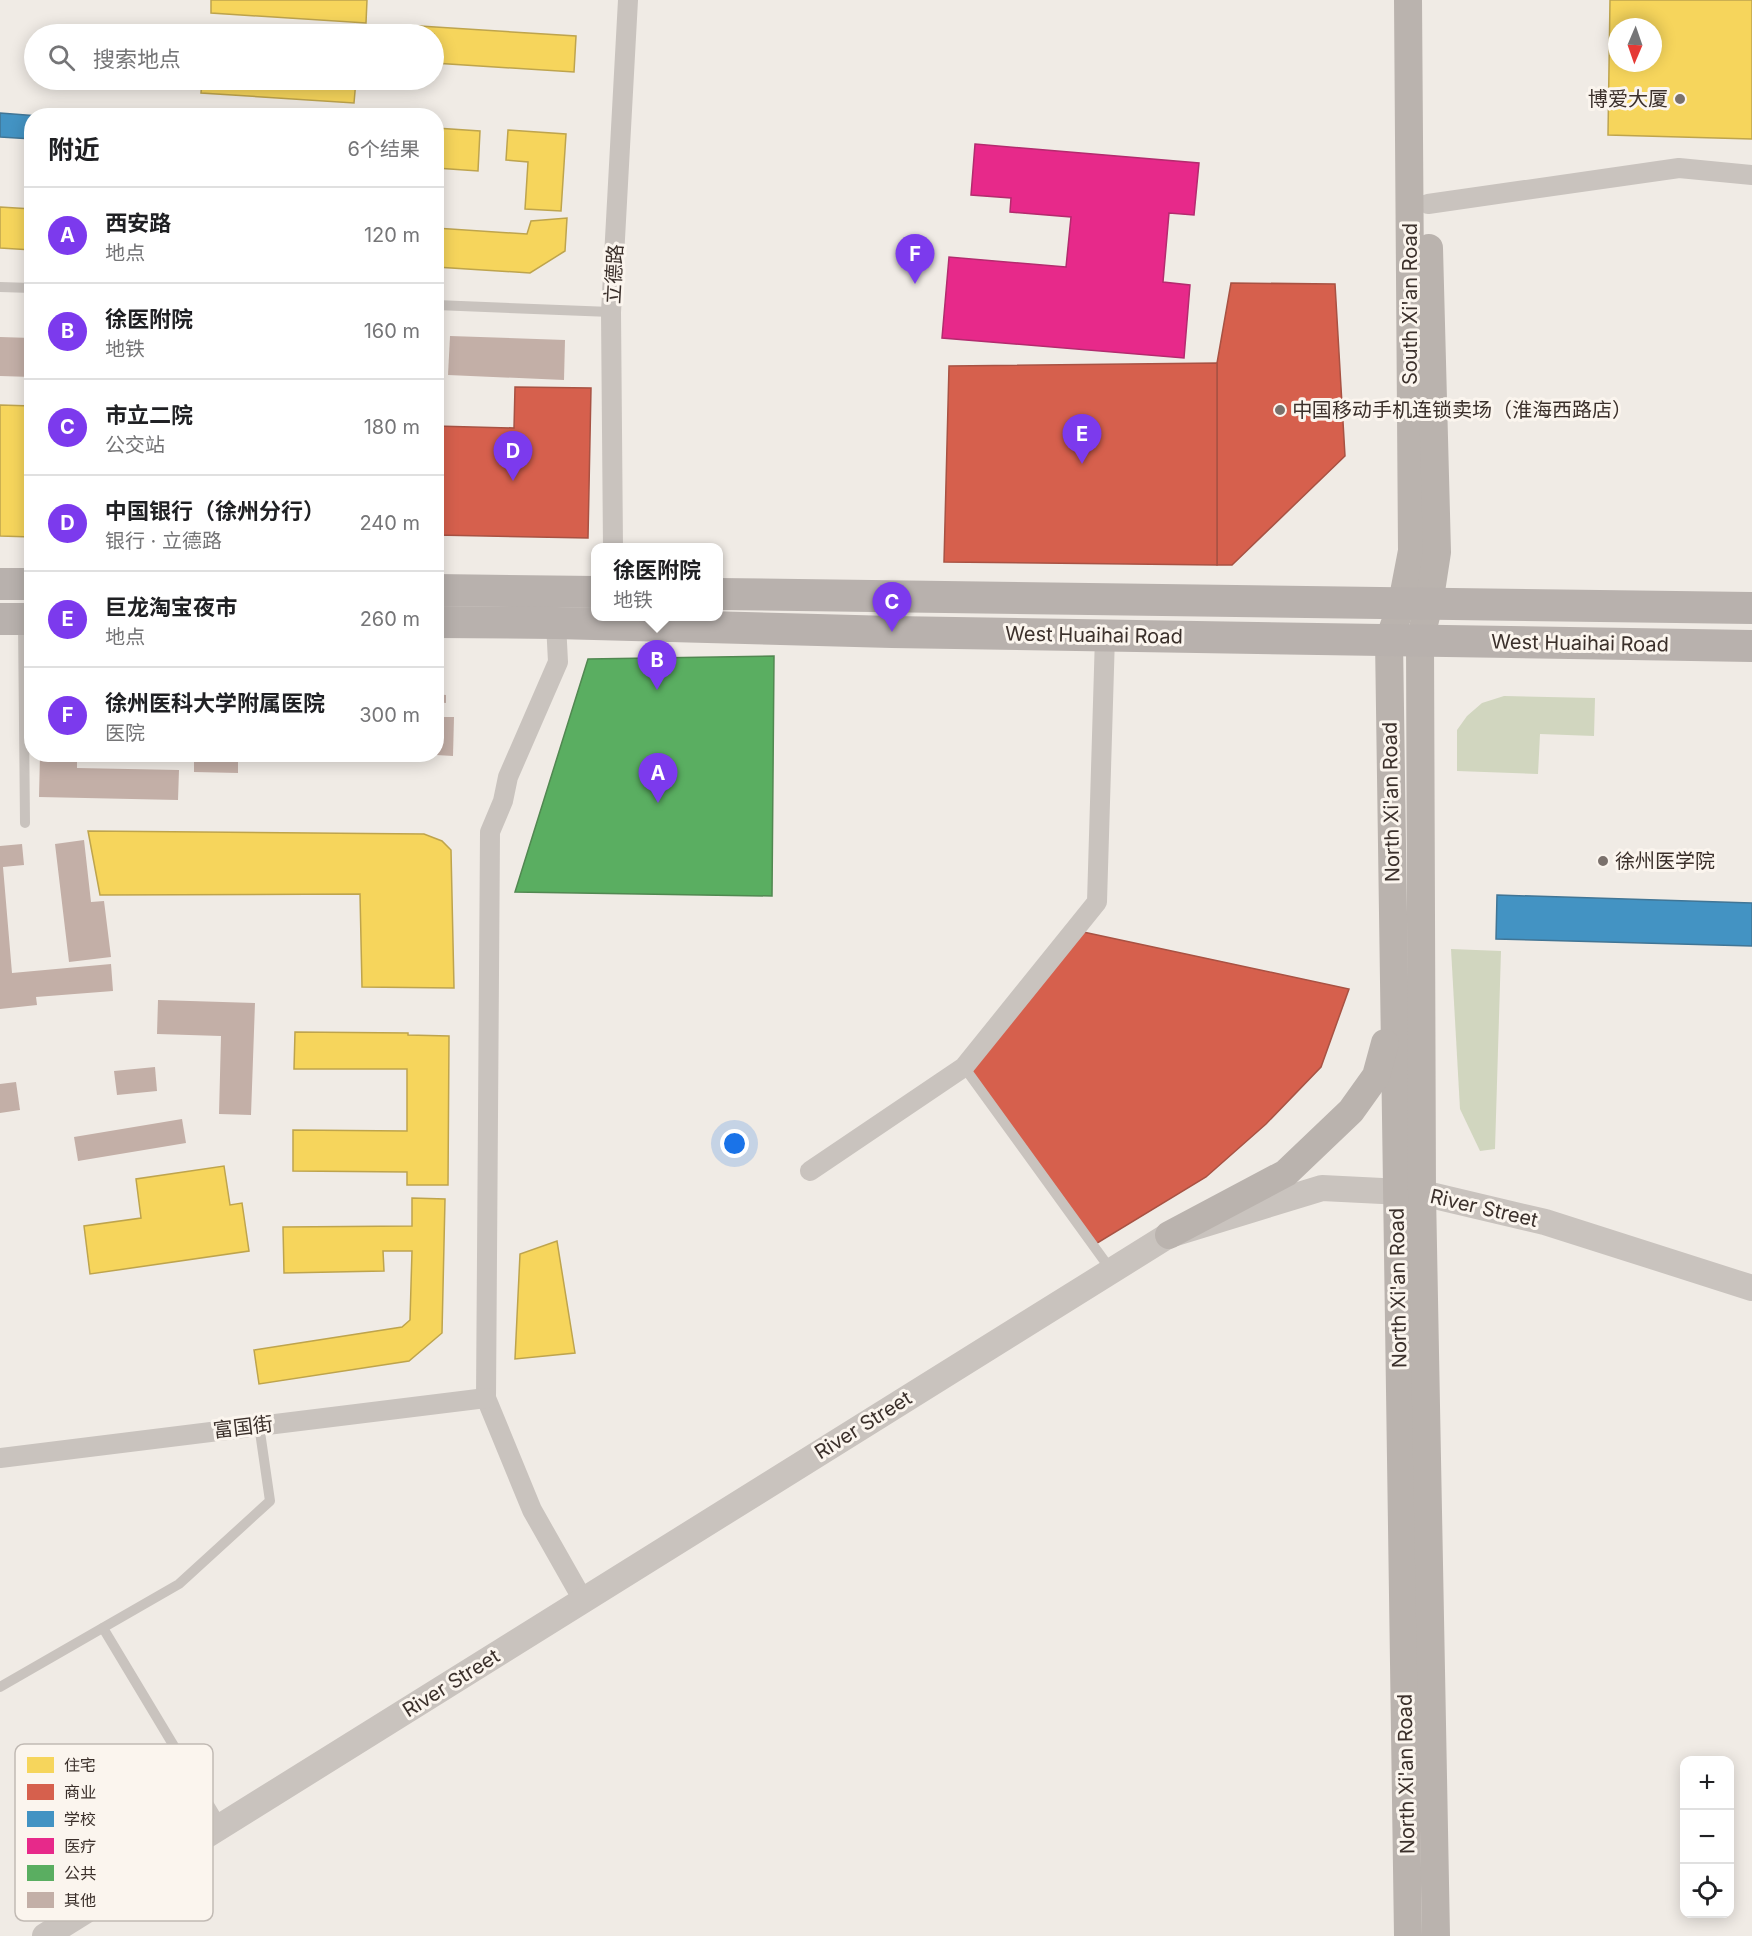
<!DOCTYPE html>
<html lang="zh">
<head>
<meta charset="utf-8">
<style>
  :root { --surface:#fff; --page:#f2f2f2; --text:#202124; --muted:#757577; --line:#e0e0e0; --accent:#7c3aed }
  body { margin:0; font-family:Inter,"Noto Sans SC",sans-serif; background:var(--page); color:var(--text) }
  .controls { position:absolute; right:18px; bottom:18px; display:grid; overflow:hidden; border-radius:12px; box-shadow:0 3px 15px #0003 }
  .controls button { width:54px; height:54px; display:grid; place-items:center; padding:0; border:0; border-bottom:2px solid var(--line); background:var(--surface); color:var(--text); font:30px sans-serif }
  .compass { position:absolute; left:1608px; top:18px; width:54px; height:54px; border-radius:50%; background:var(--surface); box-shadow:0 3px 15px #0003; rotate:182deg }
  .you { position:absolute; left:735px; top:1144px; width:21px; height:21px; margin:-15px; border:4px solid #fff; border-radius:50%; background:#1a73e8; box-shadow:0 0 0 9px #1a73e833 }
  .badge { display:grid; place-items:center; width:39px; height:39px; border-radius:50%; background:var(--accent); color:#fff; font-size:20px; font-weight:700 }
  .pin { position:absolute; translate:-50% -50px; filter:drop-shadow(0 2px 3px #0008) }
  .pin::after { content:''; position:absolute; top:32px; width:21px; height:18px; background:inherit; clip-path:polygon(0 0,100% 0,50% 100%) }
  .popup { position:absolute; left:591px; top:543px; width:132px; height:78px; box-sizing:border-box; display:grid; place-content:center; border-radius:12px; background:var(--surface); filter:drop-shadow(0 2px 4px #0005); font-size:20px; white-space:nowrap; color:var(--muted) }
  .popup b { font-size:22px; color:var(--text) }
  .popup::after { content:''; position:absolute; left:50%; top:100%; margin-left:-12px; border:12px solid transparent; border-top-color:var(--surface) }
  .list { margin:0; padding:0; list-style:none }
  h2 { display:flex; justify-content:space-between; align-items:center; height:78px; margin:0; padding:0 24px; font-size:26px }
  h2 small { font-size:20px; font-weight:400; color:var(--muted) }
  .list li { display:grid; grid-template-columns:39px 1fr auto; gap:18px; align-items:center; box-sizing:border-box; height:96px; padding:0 24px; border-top:2px solid var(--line) }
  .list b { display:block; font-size:22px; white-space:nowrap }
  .list p { margin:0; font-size:20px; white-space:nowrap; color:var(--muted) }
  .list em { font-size:20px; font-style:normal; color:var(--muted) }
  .icon { flex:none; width:33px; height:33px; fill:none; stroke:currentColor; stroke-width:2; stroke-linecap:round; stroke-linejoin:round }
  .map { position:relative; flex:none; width:1752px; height:1936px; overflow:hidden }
  .search { position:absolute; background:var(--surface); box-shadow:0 3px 15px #0003; left:24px; top:24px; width:420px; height:66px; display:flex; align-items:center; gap:15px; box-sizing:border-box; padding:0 21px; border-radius:33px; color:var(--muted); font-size:22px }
  .panel { position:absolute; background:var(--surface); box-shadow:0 3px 15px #0003; left:24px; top:108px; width:420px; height:654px; border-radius:24px }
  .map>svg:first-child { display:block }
  .green { fill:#d1d6bf }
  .homes { fill:#f6d55c; stroke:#bea44d; stroke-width:1.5; fill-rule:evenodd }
  .shops { fill:#d6604d; stroke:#a85243; stroke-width:1.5 }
  .schools { fill:#4393c3; stroke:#417595; stroke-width:1.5 }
  .health { fill:#e7298a; stroke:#b32b6e; stroke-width:1.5 }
  .public { fill:#5aae61; stroke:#518851; stroke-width:1.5 }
  .building { fill:#c3afa7 }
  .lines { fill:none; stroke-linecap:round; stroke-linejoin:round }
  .service { stroke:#c9c3be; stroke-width:10 }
  .minor { stroke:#c9c3be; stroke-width:20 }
  .tertiary { stroke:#c9c3be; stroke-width:26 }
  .secondary { stroke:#bab3ae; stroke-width:28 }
  .primary { stroke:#b8b1ad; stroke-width:32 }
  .poi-dot { fill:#7a716c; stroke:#fbf5ee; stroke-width:2 }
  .labels { text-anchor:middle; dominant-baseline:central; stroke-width:6; stroke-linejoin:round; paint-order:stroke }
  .poi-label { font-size:20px; fill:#3b302b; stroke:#fbf5ee; text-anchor:start }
  .street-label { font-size:20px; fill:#3b302b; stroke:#fbf5ee }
  .key { fill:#fbf5ee; stroke:#c1bab4; stroke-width:1.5 }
  .key-label { font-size:16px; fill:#3b302b }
</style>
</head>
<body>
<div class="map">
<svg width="1752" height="1936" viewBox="0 0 1752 1936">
  <rect width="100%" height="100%" fill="#f0ebe5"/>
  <g class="green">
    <path d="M1504,696L1595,698L1594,736L1540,734L1538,774L1457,771V730L1467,716L1482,703Z"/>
    <path d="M1451,949L1501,951L1495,1149L1480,1151L1460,1109Z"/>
  </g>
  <g class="homes">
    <path d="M211,0H367L366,23L211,13Z"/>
    <path d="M1610,0H1752V139L1608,135ZM1617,27H1653V63H1617Z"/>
    <path d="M404,25L576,36L574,72L434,63V34H403Z"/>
    <path d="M202,80H356L354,103L201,93Z"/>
    <path d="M436,128L480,131L478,171L436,168Z"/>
    <path d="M508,130L566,134L561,211L525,209L528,162L506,160Z"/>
    <path d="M0,207L32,209V250L0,248Z"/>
    <path d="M567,218L565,251L530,273L436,267V228L527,234L531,221Z"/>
    <path d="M0,405L32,406V537L0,536Z"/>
    <path d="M88,831L424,834L442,841L451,850L454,988L362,987L360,894L100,895Z"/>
    <path d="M295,1032L408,1033V1035L449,1036L448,1185H407V1172L293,1171V1130L407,1131V1069H294Z"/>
    <path d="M224,1166L230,1205L242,1203L249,1251L90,1274L84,1226L141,1218L136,1179Z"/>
    <path d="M412,1198L445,1199L442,1333L409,1361L259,1384L254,1350L402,1327L410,1320L412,1251H383L384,1271L284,1273L283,1227L412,1226Z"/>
    <path d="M557,1241L575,1353L515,1359L520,1254Z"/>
  </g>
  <g class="shops">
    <path d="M1231,283L1335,284L1345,456L1232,565H1217V363Z"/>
    <path d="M1217,363V565L944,562L949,366Z"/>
    <path d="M515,387L591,388L588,538L436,535V426L514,428Z"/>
    <path d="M1074,930L1349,989L1321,1067L1266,1124L1206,1177L1094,1245L964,1067Z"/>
  </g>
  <g class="schools">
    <path d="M137,80H188V84Z"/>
    <path d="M0,113L39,116H32V139L0,137Z"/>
    <path d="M1497,895L1752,903V946L1496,939Z"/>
  </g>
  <path class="health" d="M975,144L1199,163L1194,215L1169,213L1163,282L1190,285L1184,358L942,338L949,257L1066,267L1071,217L1010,212L1011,198L971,195Z"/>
  <path class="public" d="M774,656L772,896L515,892L588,659Z"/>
  <g class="building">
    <path d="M450,336L565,340L564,380L448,375Z"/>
    <path d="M0,337L32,338V377L0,376Z"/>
    <path d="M436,694L446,695V703L436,702Z"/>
    <path d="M436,717H454L453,756L436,755Z"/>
    <path d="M40,754H77V768L179,770L178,800L39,797Z"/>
    <path d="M194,754H238V773L194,772Z"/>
    <path d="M84,840L91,902L104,901L111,957L69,962L55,844Z"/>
    <path d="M22,844L24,865L3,867L12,973L111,964L113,991L36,997L37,1005L0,1009V846Z"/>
    <path d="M158,1000L255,1003L251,1115L219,1114L221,1036L157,1034Z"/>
    <path d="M155,1067L157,1091L117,1095L114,1071Z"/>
    <path d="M16,1082L20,1110L0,1113V1084Z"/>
    <path d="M182,1119L186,1143L78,1161L74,1137Z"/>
  </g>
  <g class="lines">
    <g class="service">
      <path d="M0,287L32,288"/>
      <path d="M436,305L611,312"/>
      <path d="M23,623L25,823"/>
      <path d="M964,1067L1111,1270"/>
      <path d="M103,1628L222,1826"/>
      <path d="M0,1687L179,1584L270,1501L259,1425"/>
    </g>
    <g class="minor">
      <path d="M1428,204L1679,168L1752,175"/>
      <path d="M613,548L611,312L628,0"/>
      <path d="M556,623L558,662L508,777L503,801L490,832L486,1398L532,1510L583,1600"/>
      <path d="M810,1171L964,1067L1097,902L1105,636"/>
      <path d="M0,1458L486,1398"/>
    </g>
    <path class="tertiary" d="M45,1936L1169,1235L1322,1188L1422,1193L1545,1222L1752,1288"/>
    <g class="secondary">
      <path d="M1408,0L1412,551L1402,603L1389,640L1408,1936"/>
      <path d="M1429,248L1437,552L1429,604L1420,640L1422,1193L1436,1936"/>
      <path d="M1169,1235L1286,1173L1351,1111L1376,1076L1385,1043"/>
    </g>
    <g class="primary">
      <path d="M0,584H32"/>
      <path d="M436,590L596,592"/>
      <path d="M718,594L1752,608"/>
      <path d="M0,619H32"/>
      <path d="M436,622L556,623L892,632L1752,646"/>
    </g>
  </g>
  <g class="poi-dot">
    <circle cx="1680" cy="99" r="6"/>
    <circle cx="1280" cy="410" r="6"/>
    <circle cx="1603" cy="861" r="6"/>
  </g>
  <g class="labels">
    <g class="poi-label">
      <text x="1668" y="99" text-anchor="end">博爱大厦</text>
      <text x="1292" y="410">中国移动手机连锁卖场（淮海西路店）</text>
      <text x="1615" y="861">徐州医学院</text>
    </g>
    <g class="street-label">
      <text transform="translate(614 274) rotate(-87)">立德路</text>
      <text transform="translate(1410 304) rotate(-90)">South Xi'an Road</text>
      <text transform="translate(1094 635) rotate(1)">West Huaihai Road</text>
      <text transform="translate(1580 643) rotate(1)">West Huaihai Road</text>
      <text transform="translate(1391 802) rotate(-91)">North Xi'an Road</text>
      <text transform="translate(1484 1208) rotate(13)">River Street</text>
      <text transform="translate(1398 1288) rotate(-91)">North Xi'an Road</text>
      <text transform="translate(863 1425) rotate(-32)">River Street</text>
      <text transform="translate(243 1427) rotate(-7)">富国街</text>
      <text transform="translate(451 1683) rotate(-32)">River Street</text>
      <text transform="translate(1406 1774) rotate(-91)">North Xi'an Road</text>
    </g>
  </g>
  <rect x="15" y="1744" width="198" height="177" rx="9" class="key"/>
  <rect x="27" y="1757" width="27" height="16" fill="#f6d55c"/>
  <rect x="27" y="1784" width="27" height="16" fill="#d6604d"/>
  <rect x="27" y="1811" width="27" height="16" fill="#4393c3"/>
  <rect x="27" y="1838" width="27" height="16" fill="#e7298a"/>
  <rect x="27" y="1865" width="27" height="16" fill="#5aae61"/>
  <rect x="27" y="1892" width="27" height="16" fill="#c3afa7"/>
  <g class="key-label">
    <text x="64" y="1771">住宅</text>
    <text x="64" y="1798">商业</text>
    <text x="64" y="1825">学校</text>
    <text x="64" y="1852">医疗</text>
    <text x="64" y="1879">公共</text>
    <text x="64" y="1906">其他</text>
  </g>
</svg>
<div class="controls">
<button>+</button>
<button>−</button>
<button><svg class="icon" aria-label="locate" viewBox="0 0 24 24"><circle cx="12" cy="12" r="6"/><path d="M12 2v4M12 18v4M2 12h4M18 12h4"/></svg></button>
</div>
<svg class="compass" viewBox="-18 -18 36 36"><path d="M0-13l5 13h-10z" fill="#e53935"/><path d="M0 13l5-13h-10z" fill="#757577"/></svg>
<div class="you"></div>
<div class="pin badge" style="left:658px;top:803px">A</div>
<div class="pin badge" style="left:657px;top:690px">B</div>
<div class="popup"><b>徐医附院</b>地铁</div>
<div class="pin badge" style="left:892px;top:632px">C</div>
<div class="pin badge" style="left:513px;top:481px">D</div>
<div class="pin badge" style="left:1082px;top:464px">E</div>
<div class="pin badge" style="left:915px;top:284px">F</div>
<div class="search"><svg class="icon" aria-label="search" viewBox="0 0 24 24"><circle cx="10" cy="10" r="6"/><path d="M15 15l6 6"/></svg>搜索地点</div>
<section class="panel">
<h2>附近<small>6个结果</small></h2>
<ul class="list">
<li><span class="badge">A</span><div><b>西安路</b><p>地点</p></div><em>120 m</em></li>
<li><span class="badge">B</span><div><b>徐医附院</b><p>地铁</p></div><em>160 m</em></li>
<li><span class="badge">C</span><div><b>市立二院</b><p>公交站</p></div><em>180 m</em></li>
<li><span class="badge">D</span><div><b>中国银行（徐州分行）</b><p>银行 · 立德路</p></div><em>240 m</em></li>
<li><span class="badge">E</span><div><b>巨龙淘宝夜市</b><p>地点</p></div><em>260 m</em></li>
<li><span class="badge">F</span><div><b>徐州医科大学附属医院</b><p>医院</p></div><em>300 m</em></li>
</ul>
</section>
</div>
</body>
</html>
